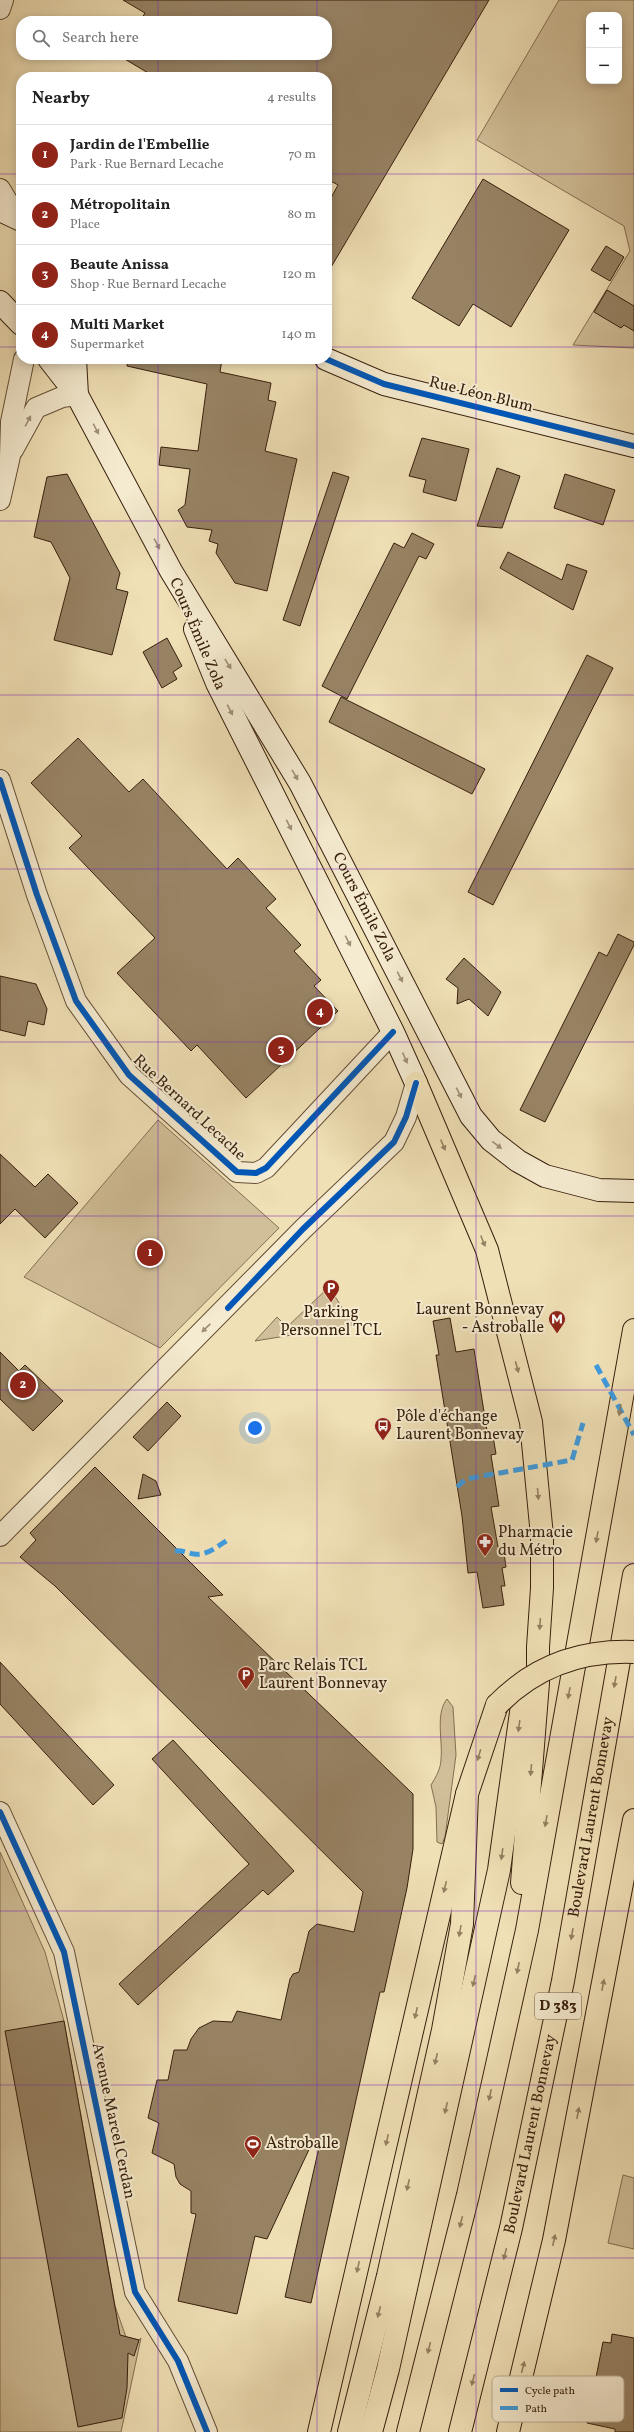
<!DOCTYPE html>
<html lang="en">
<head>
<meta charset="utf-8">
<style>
  :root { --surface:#fff; --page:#f2f2f2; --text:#222; --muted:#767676; --line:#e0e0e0; --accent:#8f2418 }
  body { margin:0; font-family:Vollkorn,serif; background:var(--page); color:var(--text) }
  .controls { position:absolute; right:12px; top:12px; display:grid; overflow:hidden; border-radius:8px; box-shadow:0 2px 10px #0003 }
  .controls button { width:36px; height:36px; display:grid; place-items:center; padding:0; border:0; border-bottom:1px solid var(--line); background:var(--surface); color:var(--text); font:20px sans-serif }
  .you { position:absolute; left:255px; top:1428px; width:14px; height:14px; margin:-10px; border:3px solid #fff; border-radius:50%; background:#1a73e8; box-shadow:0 0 0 6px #1a73e833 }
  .badge { display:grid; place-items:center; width:26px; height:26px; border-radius:50%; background:var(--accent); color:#fff; font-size:13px; font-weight:700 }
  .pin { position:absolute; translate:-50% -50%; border:2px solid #fff; box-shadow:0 1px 4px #0006 }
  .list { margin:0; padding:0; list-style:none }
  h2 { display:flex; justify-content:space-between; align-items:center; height:52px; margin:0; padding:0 16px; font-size:17px }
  h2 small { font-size:13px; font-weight:400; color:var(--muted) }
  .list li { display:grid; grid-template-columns:26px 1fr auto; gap:12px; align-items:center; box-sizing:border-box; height:60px; padding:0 16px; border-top:1px solid var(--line) }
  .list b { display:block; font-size:15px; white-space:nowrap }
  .list p { margin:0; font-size:13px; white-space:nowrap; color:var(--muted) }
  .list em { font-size:13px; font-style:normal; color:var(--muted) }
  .icon { flex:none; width:22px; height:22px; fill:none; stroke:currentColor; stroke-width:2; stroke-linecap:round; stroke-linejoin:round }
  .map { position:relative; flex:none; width:634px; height:2432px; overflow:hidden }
  .search { position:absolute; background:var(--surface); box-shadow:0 2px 10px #0003; left:16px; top:16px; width:316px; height:44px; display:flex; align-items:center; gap:10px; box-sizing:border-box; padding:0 14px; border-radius:16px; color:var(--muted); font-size:15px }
  .panel { position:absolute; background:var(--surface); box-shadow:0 2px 10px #0003; left:16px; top:72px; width:316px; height:292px; border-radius:16px }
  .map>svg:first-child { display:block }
  .green { fill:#d1bf99; stroke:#846f52; fill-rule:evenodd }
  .building { fill:#978364; stroke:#371f0c }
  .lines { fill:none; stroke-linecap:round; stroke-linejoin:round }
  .street-casing { stroke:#654f36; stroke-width:22 }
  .secondary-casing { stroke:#371f0c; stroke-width:24 }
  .primary-casing { stroke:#371f0c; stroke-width:24 }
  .highway-casing { stroke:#371f0c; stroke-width:24 }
  .street { stroke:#f5ebd0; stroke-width:20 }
  .secondary { stroke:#f5ebd0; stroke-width:22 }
  .primary { stroke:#f0e0b6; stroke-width:22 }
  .highway { stroke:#f0e0b6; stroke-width:22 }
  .primary-bridge-casing { stroke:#371f0c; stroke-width:24; stroke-linecap:butt }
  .primary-bridge { stroke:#f0e0b6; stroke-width:22 }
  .quiet { stroke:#3e9bde; stroke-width:5; stroke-dasharray:10 5; stroke-linecap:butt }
  .cycleway-casing { stroke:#f5ebd0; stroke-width:8 }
  .cycleway { stroke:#0057b8; stroke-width:6 }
  .oneway { fill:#a08f78 }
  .oneway2 { fill:#948061 }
  .grid { fill:none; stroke:#7b2cbf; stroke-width:1; stroke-opacity:0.55 }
  .labels { text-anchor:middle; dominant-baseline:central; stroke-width:4; stroke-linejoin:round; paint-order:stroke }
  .shield { fill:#f5ebd0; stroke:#705c47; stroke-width:1 }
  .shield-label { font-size:15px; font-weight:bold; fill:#371f0c }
  .street-label { font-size:16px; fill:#371f0c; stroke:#f5ebd0 }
  .poi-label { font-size:16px; fill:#371f0c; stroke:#f5ebd0; text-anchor:start }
  .key { fill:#f5ebd0; stroke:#bcae95; stroke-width:1 }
  .key-label { font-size:11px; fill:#371f0c }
</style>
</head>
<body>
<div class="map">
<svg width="634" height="2432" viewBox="0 0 634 2432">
  <rect width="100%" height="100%" fill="#f0e0b6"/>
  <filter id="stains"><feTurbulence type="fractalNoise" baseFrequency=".005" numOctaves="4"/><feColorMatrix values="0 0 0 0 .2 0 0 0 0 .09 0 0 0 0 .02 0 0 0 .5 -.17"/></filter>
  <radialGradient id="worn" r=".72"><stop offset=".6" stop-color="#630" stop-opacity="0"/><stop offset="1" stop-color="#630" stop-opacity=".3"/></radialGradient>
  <g class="green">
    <path d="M559,0H634V348L573,345L630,251L624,226L477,140ZM589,15H619V81H589Z"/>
    <path d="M158,1120L279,1228L160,1348L24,1277Z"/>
    <path d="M329,1287L353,1325L255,1341L277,1317L287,1327Z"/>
    <path d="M447,1699L453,1707L456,1755L445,1837L442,1844L437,1842L436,1807L431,1785C436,1777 441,1768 441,1759C443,1741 435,1714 447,1699Z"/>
    <path d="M0,1852L45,1952L64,2021L115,2306L126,2337L139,2340L141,2338L121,2432H0Z"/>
    <path d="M623,2175L634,2178V2249L608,2243Z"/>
  </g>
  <g class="building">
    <path d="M123,0H489L327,274V205L338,185L327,179V77H155L118,55H327V21H140L145,13Z"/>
    <path d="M483,179L569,230L511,327L473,304L459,326L412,298Z"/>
    <path d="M606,246L624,257L610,281L591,270Z"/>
    <path d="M607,290L634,306V331L624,325L621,328L594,312Z"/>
    <path d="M128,359H222L220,372L271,383L268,400L276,402L265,451L297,459L267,591L235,583L216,553L218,544L209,541L212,530L187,527L178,510L185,505L190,469L159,465L161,447L198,451L207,384L127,366Z"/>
    <path d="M422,438L469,449L456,501L423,492L426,480L409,476Z"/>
    <path d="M497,468L520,476L502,528L477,526Z"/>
    <path d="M333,472L349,477L300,626L283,620Z"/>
    <path d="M67,474L120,573L116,589L128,592L112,655L54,640L70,578L51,542L34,537L47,477Z"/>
    <path d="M565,474L615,490L603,525L554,508Z"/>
    <path d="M412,533L434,544L426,559L419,556L347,699L322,686L394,543L404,548Z"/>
    <path d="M508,552L562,580L567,564L587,571L573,610L500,568Z"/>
    <path d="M167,638L182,666L173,672L177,679L162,688L143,652Z"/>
    <path d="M587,655L613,668L493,905L468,892Z"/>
    <path d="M341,697L485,769L472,794L329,722Z"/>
    <path d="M78,738L129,792L143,779L227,869L238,858L276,899L266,908L301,945L294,951L321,980L314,986L338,1011L246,1098L197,1045L191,1051L117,973L155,938L69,848L82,836L31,783Z"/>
    <path d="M618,934L634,942V945L545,1122L520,1110L599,952L607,956Z"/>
    <path d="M464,958L501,992L488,1016L469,999L457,1004L458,988L446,979Z"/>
    <path d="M0,976L36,984L47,1009L44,1025L28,1021L25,1036L0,1030Z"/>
    <path d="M0,1154L35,1187L48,1174L78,1203L45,1238L15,1209L0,1224Z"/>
    <path d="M450,1318L456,1352L474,1349L488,1437L493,1436L496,1454L491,1455L499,1506L491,1507L498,1547H503L506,1567L502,1568L505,1586H501L504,1605L483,1608L477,1572L468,1573L462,1516L436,1355H439L433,1321Z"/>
    <path d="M0,1352L19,1371L25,1365L63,1401L33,1431L0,1399Z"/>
    <path d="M167,1402L181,1416L148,1451L133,1437Z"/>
    <path d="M95,1467L223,1595L208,1597L413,1794V1849L407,1888L384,1992H380L311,2303L285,2297L320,2143L313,2141L267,2239L255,2236L237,2314L178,2301L196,2214L191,2213V2191L180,2184L176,2177L174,2164L152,2153L159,2123L148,2118L157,2080H168L174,2050H187L191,2039L199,2028L213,2021L232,2022L237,2011L281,2020L290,1979L293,1974L299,1972L309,1931L317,1924L354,1932L363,1892L55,1586L20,1557L36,1540L30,1533Z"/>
    <path d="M143,1474L156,1481L161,1495L138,1499Z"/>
    <path d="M0,1662L114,1785L93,1805L0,1704Z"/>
    <path d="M173,1740L294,1871L268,1895L263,1890L138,2005L119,1984L249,1864L152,1759Z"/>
    <path d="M64,2021L120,2335L139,2340L134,2356L128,2353L127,2388L122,2418L78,2427L5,2031Z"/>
    <path d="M612,2334L634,2338V2432H615V2429L587,2423L603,2342L611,2343Z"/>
  </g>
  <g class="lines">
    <defs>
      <g id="street">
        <path d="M0,9L3,0"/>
        <path d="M0,189L18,219"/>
        <path d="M13,450L36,408L62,397L77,395"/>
        <path d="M0,500L10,456L11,422L24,359"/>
        <path d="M0,780L37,895L76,1001L129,1075L237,1172L256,1173L266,1168L393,1032"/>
        <path d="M0,1536L303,1229L394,1142L406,1117L416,1083"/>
        <path d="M0,1812L64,1952L135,2292L178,2361L207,2432"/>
      </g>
      <g id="secondary">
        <path d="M0,210L21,220"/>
        <path d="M0,302L21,324"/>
        <path id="s1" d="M49,359L77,395L171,571L300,783L471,1116L491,1140L518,1161L545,1176L599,1190L634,1191"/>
        <path d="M75,359L77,395"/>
        <path d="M326,359L384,384L634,446"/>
        <path d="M195,629L217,683L393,1032L416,1083"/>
      </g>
      <path id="primary" d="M319,2432L467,1794L497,1705"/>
      <g id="highway">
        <path d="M416,1083L487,1250L531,1422L542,1536V1588L538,1647V1683L522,1883"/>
        <path d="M349,2432L388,2276L443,2030L462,1924L467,1794"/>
        <path d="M371,2432L388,2369L499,1870L523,1698"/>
        <path d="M408,2432L468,2195L527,1930L634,1330"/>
        <path id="s2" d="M460,2432L511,2228L563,1981L634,1575"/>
        <path d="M508,2432L554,2240L634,1820"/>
      </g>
    </defs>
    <use href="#street" class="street-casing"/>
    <use href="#secondary" class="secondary-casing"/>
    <use href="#primary" class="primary-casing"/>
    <use href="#highway" class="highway-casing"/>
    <use href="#street" class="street"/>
    <use href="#secondary" class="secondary"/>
    <use href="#primary" class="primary"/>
    <use href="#highway" class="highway"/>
    <defs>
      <path id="primary-bridge" d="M497,1705C534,1667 581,1650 634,1652"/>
    </defs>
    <use href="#primary-bridge" class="primary-bridge-casing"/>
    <use href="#primary-bridge" class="primary-bridge"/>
    <g class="quiet">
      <path d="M596,1365L634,1435"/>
      <path d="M457,1487L466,1479L572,1460L583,1423"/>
      <path d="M175,1551C183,1550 186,1553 194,1554C207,1556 218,1546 229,1539"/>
    </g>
    <defs>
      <g id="cycleway">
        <path d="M326,359L384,384L634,446"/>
        <path d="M0,780L37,895L76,1001L129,1075L237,1172L256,1173L266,1168L393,1032"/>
        <path d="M228,1308L303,1229L394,1142L406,1117L416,1083"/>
        <path d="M0,1812L64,1952L135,2292L178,2361L207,2432"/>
      </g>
    </defs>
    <use href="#cycleway" class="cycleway-casing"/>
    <use href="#cycleway" class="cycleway"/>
  </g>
  <defs><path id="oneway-solid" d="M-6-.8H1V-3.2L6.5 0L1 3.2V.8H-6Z"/></defs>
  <g class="oneway">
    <use href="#oneway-solid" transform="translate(28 421) rotate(-62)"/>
    <use href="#oneway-solid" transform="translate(96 429) rotate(62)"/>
    <use href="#oneway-solid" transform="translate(157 544) rotate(62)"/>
    <use href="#oneway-solid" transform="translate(228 664) rotate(58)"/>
    <use href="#oneway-solid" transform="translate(230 710) rotate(63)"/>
    <use href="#oneway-solid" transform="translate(295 775) rotate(60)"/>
    <use href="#oneway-solid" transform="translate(289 825) rotate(63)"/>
    <use href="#oneway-solid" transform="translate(348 941) rotate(63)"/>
    <use href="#oneway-solid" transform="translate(400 977) rotate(63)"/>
    <use href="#oneway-solid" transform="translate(405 1058) rotate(66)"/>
    <use href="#oneway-solid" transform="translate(459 1093) rotate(63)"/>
    <use href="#oneway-solid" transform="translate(497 1145) rotate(38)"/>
    <use href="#oneway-solid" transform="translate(206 1328) rotate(136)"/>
  </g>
  <g class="oneway2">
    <use href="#oneway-solid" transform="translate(443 1145) rotate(67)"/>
    <use href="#oneway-solid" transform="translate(483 1241) rotate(68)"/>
    <use href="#oneway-solid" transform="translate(517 1367) rotate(75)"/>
    <use href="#oneway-solid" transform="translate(620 1410) rotate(100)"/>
    <use href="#oneway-solid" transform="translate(538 1494) rotate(85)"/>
    <use href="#oneway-solid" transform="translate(597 1537) rotate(100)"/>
    <use href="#oneway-solid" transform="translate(540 1624) rotate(94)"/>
    <use href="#oneway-solid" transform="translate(615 1682) rotate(100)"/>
    <use href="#oneway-solid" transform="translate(569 1693) rotate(100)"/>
    <use href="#oneway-solid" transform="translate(519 1726) rotate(98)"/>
    <use href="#oneway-solid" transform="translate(479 1755) rotate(107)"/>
    <use href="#oneway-solid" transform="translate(531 1770) rotate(95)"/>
    <use href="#oneway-solid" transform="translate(546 1821) rotate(100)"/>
    <use href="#oneway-solid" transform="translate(502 1854) rotate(98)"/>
    <use href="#oneway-solid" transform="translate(445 1887) rotate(103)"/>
    <use href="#oneway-solid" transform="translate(460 1931) rotate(100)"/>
    <use href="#oneway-solid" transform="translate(572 1934) rotate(100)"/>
    <use href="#oneway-solid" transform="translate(518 1968) rotate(102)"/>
    <use href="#oneway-solid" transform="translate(474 1981) rotate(103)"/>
    <use href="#oneway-solid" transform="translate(603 1985) rotate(-79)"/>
    <use href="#oneway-solid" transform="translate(416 2013) rotate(103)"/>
    <use href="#oneway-solid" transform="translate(436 2059) rotate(103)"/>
    <use href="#oneway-solid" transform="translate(490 2095) rotate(102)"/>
    <use href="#oneway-solid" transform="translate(446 2108) rotate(103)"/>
    <use href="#oneway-solid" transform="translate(578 2113) rotate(-79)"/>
    <use href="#oneway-solid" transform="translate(387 2140) rotate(103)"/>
    <use href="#oneway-solid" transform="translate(408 2185) rotate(103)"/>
    <use href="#oneway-solid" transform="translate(461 2222) rotate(104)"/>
    <use href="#oneway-solid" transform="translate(554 2240) rotate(-78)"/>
    <use href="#oneway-solid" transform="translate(505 2254) rotate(104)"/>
    <use href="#oneway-solid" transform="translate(358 2267) rotate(103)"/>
    <use href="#oneway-solid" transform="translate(379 2312) rotate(104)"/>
    <use href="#oneway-solid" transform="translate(429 2348) rotate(104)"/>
    <use href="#oneway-solid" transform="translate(523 2367) rotate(-76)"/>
    <use href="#oneway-solid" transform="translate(473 2380) rotate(104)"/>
  </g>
  <path class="grid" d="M158,0V21M317,0V21M476,0V2432M158,55V77M317,55V77M0,174H21M327,174H634M0,347H21M327,347H634M158,359V2432M317,359V2432M0,521H634M0,695H634M0,869H634M0,1042H634M0,1216H634M0,1390H634M0,1563H634M0,1737H634M0,1911H634M0,2085H634M0,2258H634"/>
  <defs>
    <symbol id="parking-pin" viewBox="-11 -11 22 30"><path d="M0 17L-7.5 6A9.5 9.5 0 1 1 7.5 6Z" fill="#8f2418" stroke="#f5ebd0"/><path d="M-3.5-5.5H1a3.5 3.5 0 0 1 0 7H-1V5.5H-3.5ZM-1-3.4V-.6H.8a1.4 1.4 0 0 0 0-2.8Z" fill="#fff"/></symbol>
    <symbol id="metro-pin" viewBox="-11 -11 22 30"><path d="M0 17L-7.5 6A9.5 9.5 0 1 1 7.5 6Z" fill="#8f2418" stroke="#f5ebd0"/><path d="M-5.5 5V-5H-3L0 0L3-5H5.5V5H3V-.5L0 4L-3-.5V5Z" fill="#fff"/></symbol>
    <symbol id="bus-pin" viewBox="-11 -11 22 30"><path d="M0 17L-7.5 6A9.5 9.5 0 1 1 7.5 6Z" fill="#8f2418" stroke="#f5ebd0"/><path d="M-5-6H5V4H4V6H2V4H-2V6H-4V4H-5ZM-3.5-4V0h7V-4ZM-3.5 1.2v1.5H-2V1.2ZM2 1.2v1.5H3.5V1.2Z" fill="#fff"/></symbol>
    <symbol id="pharmacy-pin" viewBox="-11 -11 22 30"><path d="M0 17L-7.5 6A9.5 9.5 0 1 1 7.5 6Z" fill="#8f2418" stroke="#f5ebd0"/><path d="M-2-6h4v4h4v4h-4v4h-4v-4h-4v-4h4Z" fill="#fff"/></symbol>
    <symbol id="stadium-pin" viewBox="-11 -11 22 30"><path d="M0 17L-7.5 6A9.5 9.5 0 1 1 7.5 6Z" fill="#8f2418" stroke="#f5ebd0"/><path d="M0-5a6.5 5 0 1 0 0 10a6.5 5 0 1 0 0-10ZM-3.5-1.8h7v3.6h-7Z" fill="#fff"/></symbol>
  </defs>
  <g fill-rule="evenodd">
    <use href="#parking-pin" x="321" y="1278" width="20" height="27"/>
    <use href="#metro-pin" x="547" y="1309" width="20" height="27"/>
    <use href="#bus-pin" x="373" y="1416" width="20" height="27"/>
    <use href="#pharmacy-pin" x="475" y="1532" width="20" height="27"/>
    <use href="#parking-pin" x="236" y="1665" width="20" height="27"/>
    <use href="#stadium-pin" x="243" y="2134" width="20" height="27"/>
  </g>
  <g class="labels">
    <rect class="shield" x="535" y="1993" width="46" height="26" rx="3"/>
    <g class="shield-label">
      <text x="558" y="2006">D 383</text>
    </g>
    <g class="street-label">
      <text transform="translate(481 395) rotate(14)">Rue Léon Blum</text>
      <text transform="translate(197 634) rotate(67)">Cours Émile Zola</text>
      <text stroke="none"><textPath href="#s1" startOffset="633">Cours Émile Zola</textPath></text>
      <text transform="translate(189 1108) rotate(43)">Rue Bernard Lecache</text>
      <text stroke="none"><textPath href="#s2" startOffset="629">Boulevard Laurent Bonnevay</textPath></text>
      <text transform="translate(113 2121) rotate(78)">Avenue Marcel Cerdan</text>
      <text stroke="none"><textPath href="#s2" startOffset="306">Boulevard Laurent Bonnevay</textPath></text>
    </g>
    <g class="poi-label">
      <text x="544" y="1310" text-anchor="end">Laurent Bonnevay<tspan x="544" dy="18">- Astroballe</tspan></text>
      <text x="331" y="1313" text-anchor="middle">Parking<tspan x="331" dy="18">Personnel TCL</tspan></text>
      <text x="396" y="1417">Pôle d'échange<tspan x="396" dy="18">Laurent Bonnevay</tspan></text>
      <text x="498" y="1533">Pharmacie<tspan x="498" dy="18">du Métro</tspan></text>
      <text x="259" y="1666">Parc Relais TCL<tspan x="259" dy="18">Laurent Bonnevay</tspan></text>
      <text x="266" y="2144">Astroballe</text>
    </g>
  </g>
  <rect x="492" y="2376" width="132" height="46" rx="6" class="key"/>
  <rect x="500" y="2388" width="18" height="4" fill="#0057b8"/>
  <rect x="500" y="2406" width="18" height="4" fill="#3e9bde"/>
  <g class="key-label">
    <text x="525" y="2394">Cycle path</text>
    <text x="525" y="2412">Path</text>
  </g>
  <rect width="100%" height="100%" filter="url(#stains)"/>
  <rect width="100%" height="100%" fill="url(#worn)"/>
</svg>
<div class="controls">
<button>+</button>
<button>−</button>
</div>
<div class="you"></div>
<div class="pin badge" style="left:150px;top:1253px">1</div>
<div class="pin badge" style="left:23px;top:1385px">2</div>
<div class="pin badge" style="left:281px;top:1050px">3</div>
<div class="pin badge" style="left:320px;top:1012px">4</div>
<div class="search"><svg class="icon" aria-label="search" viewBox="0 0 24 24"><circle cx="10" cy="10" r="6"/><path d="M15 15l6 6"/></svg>Search here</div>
<section class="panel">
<h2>Nearby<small>4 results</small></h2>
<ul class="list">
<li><span class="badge">1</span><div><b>Jardin de l'Embellie</b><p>Park · Rue Bernard Lecache</p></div><em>70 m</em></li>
<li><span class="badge">2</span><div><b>Métropolitain</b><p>Place</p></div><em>80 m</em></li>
<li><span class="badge">3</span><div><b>Beaute Anissa</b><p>Shop · Rue Bernard Lecache</p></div><em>120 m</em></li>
<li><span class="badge">4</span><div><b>Multi Market</b><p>Supermarket</p></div><em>140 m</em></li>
</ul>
</section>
</div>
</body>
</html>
